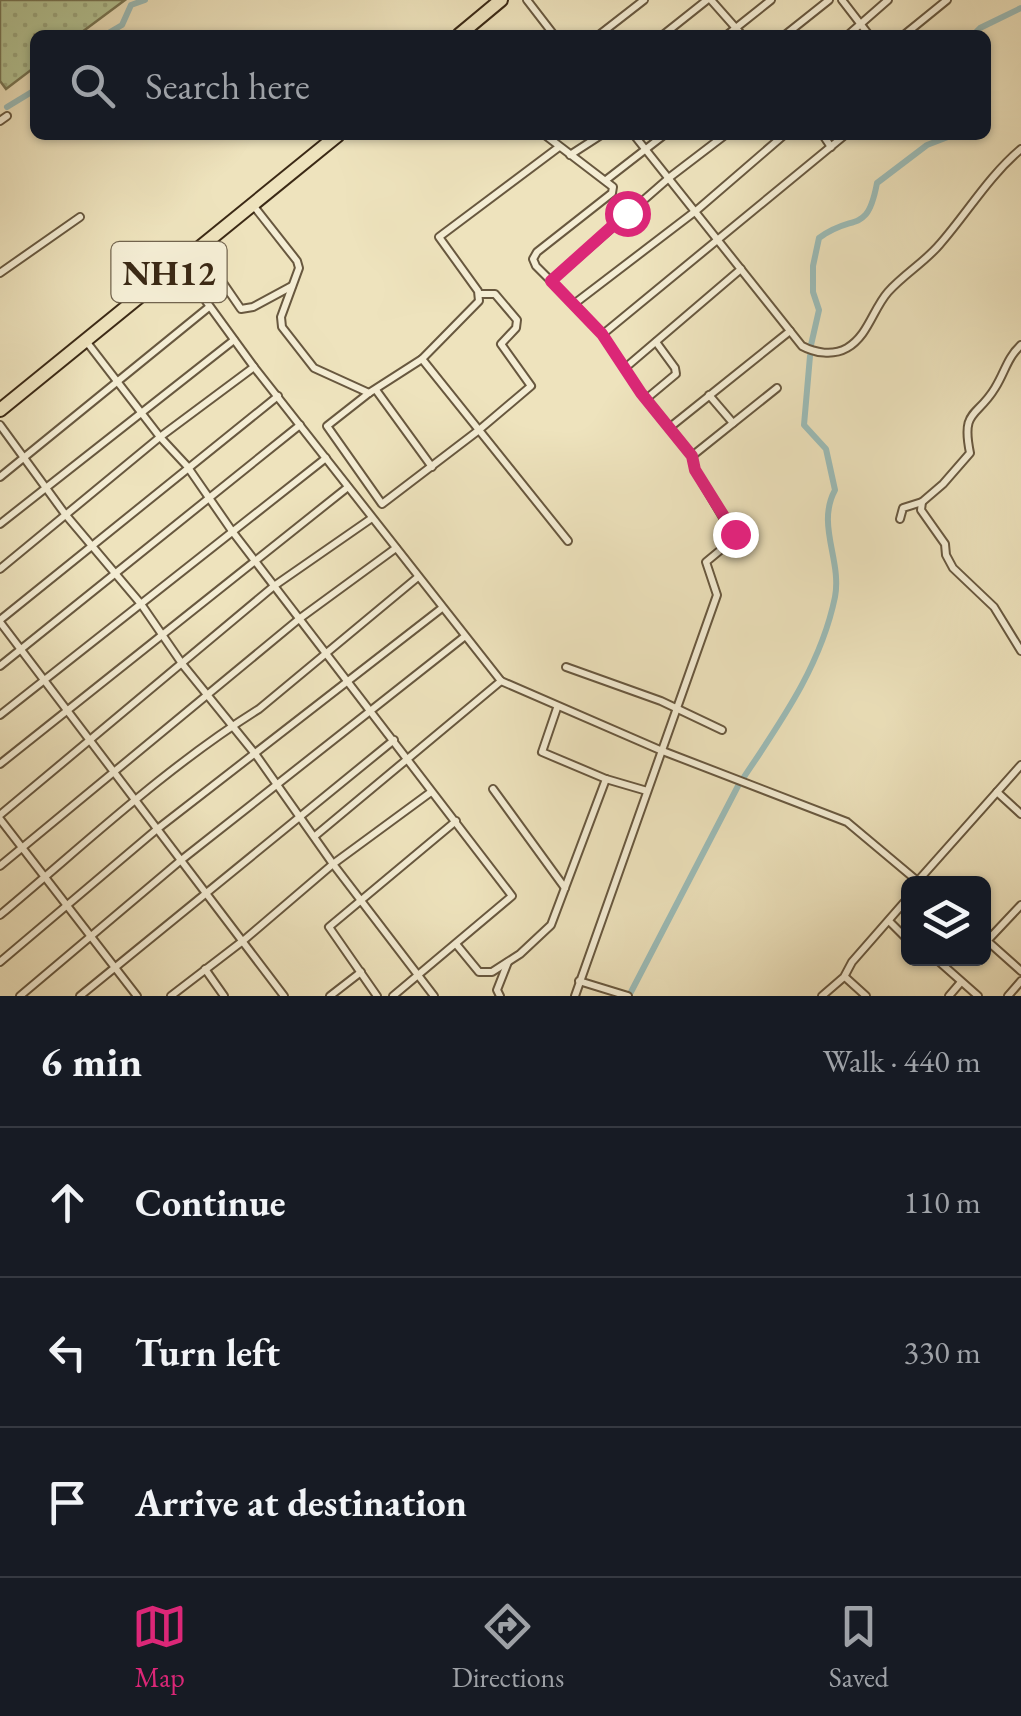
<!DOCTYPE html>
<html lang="en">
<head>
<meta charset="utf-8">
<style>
  :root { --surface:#171b24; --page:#20242c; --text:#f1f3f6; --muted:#9ea1a6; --line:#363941; --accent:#db2777 }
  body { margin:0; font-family:"EB Garamond",serif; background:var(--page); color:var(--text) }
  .controls { position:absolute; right:30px; bottom:30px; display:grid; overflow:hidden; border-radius:15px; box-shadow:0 2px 8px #0004 }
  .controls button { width:90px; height:90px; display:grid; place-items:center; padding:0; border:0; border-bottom:2px solid var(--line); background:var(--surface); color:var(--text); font:50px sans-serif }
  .stop { position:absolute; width:30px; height:30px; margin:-22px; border:8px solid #db2777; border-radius:50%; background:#fff }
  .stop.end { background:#db2777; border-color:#fff; box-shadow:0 2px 10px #0008 }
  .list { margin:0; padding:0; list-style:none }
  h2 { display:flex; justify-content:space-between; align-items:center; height:130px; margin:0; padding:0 40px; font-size:42px }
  h2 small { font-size:32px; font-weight:400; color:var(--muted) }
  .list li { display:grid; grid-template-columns:65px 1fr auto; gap:30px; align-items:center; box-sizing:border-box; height:150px; padding:0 40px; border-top:2px solid var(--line) }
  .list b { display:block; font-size:38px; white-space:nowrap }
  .list em { font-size:32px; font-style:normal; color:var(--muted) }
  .icon { flex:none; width:55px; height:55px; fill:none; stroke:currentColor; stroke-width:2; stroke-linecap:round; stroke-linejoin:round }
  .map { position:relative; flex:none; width:1021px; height:996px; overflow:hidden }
  .search { position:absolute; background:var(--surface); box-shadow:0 2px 8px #0004; left:30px; right:30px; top:30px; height:110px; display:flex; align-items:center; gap:25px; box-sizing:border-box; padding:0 35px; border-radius:15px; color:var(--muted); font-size:38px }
  .sheet { height:580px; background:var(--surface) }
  nav { display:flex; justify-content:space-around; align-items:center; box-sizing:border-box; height:140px; border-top:2px solid var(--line); background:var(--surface); font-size:28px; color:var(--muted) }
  nav a { display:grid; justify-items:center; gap:5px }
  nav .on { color:var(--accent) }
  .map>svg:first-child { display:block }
  .grass { fill:url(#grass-dots); stroke:#787654; stroke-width:2.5 }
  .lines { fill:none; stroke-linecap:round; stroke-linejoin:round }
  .canal { stroke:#9cbdb9; stroke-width:6 }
  .street-casing { stroke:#68583f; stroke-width:10 }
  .highway-casing { stroke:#3b2915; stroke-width:16 }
  .street { stroke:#f4edd4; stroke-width:6 }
  .highway { stroke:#eee3bd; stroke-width:12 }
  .route { stroke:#db2777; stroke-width:12 }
  .labels { text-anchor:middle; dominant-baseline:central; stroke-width:8; stroke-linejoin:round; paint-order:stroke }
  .shield { fill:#f4edd4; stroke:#72644e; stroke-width:2.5 }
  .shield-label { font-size:35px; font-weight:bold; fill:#3b2915 }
</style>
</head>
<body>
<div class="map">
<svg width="1021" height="996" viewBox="0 0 1021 996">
  <defs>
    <pattern id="grass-dots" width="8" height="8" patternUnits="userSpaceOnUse" patternTransform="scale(2.5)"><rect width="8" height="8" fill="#b4c494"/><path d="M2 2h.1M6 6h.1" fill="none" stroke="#9ca87f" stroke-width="1.8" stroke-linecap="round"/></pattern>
  </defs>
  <rect width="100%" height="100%" fill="#eee3bd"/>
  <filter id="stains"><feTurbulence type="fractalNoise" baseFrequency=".002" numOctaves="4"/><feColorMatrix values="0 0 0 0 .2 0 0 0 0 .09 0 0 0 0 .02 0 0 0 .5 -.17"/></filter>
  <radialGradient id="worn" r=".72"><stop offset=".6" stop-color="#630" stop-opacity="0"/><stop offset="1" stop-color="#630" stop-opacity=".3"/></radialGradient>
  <path class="grass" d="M0,0H125L78,35H35V67L6,89L0,81Z"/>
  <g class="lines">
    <g class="canal">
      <path d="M105,35L122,25L131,5L145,0"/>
      <path d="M973,35L980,28L1021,8"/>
      <path d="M7,107L35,90"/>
      <path d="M811,345L819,310L813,292V266L819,238C854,212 867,236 877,183L927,145L953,135"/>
      <path d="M744,777C782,720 821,665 835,597C842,560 816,525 835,490L826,449L804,425L810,356"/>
      <path d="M631,992L738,786"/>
    </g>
    <defs>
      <g id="street">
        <path d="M527,0L554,35"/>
        <path d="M711,0L742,35"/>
        <path d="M842,0L869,35"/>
        <path d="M599,35L644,0"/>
        <path d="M663,35L707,0"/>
        <path d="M727,35L771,0"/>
        <path d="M785,35L829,0"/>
        <path d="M848,35L888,0"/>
        <path d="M904,35L947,0"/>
        <path d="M0,121L7,116"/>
        <path d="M545,135L613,187L612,193L537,252L533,259L536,266L574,304L697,210L784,135"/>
        <path d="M634,135L802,346C815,353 833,356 847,348C868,336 873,309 888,292C904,274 925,262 940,244C968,212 988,177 1021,149"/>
        <path d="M823,135L831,147"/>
        <path d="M570,155L601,135"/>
        <path d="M606,180L664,135"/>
        <path d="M253,205L297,261L299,268L281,317L282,327L314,368L369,393"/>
        <path d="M199,248L241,309L253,307L292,286"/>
        <path d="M179,264L254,367L501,681L660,750L847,822L921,884"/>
        <path d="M0,273L80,217"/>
        <path d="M551,281L670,177L725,135"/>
        <path d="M480,294H495L517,320L516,328L501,344L531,386L479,430L382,504L327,426L369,393L422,359L479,301L478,291L439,237L559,147"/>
        <path d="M574,304L602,334L641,393L692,456L695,470L735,538L706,562L717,595L575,996"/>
        <path d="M603,334L845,135"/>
        <path d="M86,341L160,437L187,466L232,531L512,896L393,996"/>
        <path d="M422,359L568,541"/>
        <path d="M625,368L741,269"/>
        <path d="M376,390L432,467"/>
        <path d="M709,395L733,423"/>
        <path d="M646,399L676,374L675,368L656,342"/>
        <path d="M0,425L65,514L141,604L183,665L256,755L333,864L434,996"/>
        <path d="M669,428L790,331"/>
        <path d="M692,456L777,388"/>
        <path d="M0,477L209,307"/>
        <path d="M922,502L921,510L945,544L946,555L953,568L994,607L1021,651"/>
        <path d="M900,519L903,508L922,502L943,484L970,453C961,409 977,418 995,388C1005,372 1007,358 1021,345"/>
        <path d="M0,524L234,340"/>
        <path d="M0,569L160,437L254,367"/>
        <path d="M0,620L278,396"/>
        <path d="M0,622L284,996"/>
        <path d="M0,666L300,425"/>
        <path d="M566,667L661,701L722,730"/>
        <path d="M557,708L542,752L606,779L647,791"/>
        <path d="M0,715L326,458"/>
        <path d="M0,764L348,487"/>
        <path d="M493,789L565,888"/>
        <path d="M997,792L1021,814"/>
        <path d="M0,815L274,586L372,518"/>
        <path d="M0,819L137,996"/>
        <path d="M315,836L501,681"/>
        <path d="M0,866L299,619L396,548"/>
        <path d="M916,883L1021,765"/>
        <path d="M0,915C84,845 166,767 259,709L418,577"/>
        <path d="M889,921L908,940"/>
        <path d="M984,938L1021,971"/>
        <path d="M987,941L1021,905"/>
        <path d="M456,944L479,972H492L520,954L551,925L606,779"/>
        <path d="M935,958L978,996"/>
        <path d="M0,962L156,830L442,608"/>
        <path d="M205,969L224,996"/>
        <path d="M845,977L866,996"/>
        <path d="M579,981L628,996"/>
        <path d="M20,996L180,861L464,637"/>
        <path d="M80,996L394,740"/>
        <path d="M171,996L244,940L333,864L431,792"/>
        <path d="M330,996L361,972"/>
        <path d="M377,996L329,927L456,821"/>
        <path d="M500,996L497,990L508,962"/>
        <path d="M822,996L844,977L852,962L908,898"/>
        <path d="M949,996L961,982"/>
        <path d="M1008,996L1021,981"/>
      </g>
      <g id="highway">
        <path d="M459,35L501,0"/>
        <path d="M0,410L338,135"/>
      </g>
    </defs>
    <use href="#street" class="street-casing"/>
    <use href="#highway" class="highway-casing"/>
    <use href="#street" class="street"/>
    <use href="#highway" class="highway"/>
  </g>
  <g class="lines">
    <path class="route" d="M627,213L551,281L602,334L641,393L692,456L695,470L735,534"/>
  </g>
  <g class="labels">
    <rect class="shield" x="111.5" y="242" width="115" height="60" rx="8"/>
    <g class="shield-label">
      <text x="169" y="272">NH12</text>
    </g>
  </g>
  <rect width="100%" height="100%" filter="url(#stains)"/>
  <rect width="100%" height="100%" fill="url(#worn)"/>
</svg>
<div class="controls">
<button><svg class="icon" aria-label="layers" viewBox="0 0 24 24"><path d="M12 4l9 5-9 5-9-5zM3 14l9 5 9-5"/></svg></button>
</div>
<div class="stop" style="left:627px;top:213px"></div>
<div class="stop end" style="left:735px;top:534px"></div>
<div class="search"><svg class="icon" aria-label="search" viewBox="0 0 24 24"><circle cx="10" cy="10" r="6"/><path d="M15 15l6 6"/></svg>Search here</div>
</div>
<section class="sheet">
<h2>6 min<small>Walk · 440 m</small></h2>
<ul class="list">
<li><svg class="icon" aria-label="ahead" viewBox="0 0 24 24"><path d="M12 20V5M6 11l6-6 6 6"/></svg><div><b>Continue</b></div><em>110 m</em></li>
<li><svg class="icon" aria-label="left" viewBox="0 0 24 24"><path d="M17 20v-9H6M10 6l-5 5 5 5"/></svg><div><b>Turn left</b></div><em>330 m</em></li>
<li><svg class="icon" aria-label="arrive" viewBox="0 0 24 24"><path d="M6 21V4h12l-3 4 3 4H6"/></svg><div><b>Arrive at destination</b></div></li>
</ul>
</section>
<nav>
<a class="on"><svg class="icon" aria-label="map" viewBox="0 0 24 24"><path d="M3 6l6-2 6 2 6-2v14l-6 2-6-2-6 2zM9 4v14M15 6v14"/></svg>Map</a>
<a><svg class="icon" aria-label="directions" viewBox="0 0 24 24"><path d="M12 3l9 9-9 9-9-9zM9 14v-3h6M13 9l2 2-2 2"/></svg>Directions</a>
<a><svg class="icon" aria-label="saved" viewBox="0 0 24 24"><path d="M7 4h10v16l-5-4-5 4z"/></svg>Saved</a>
</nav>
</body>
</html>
